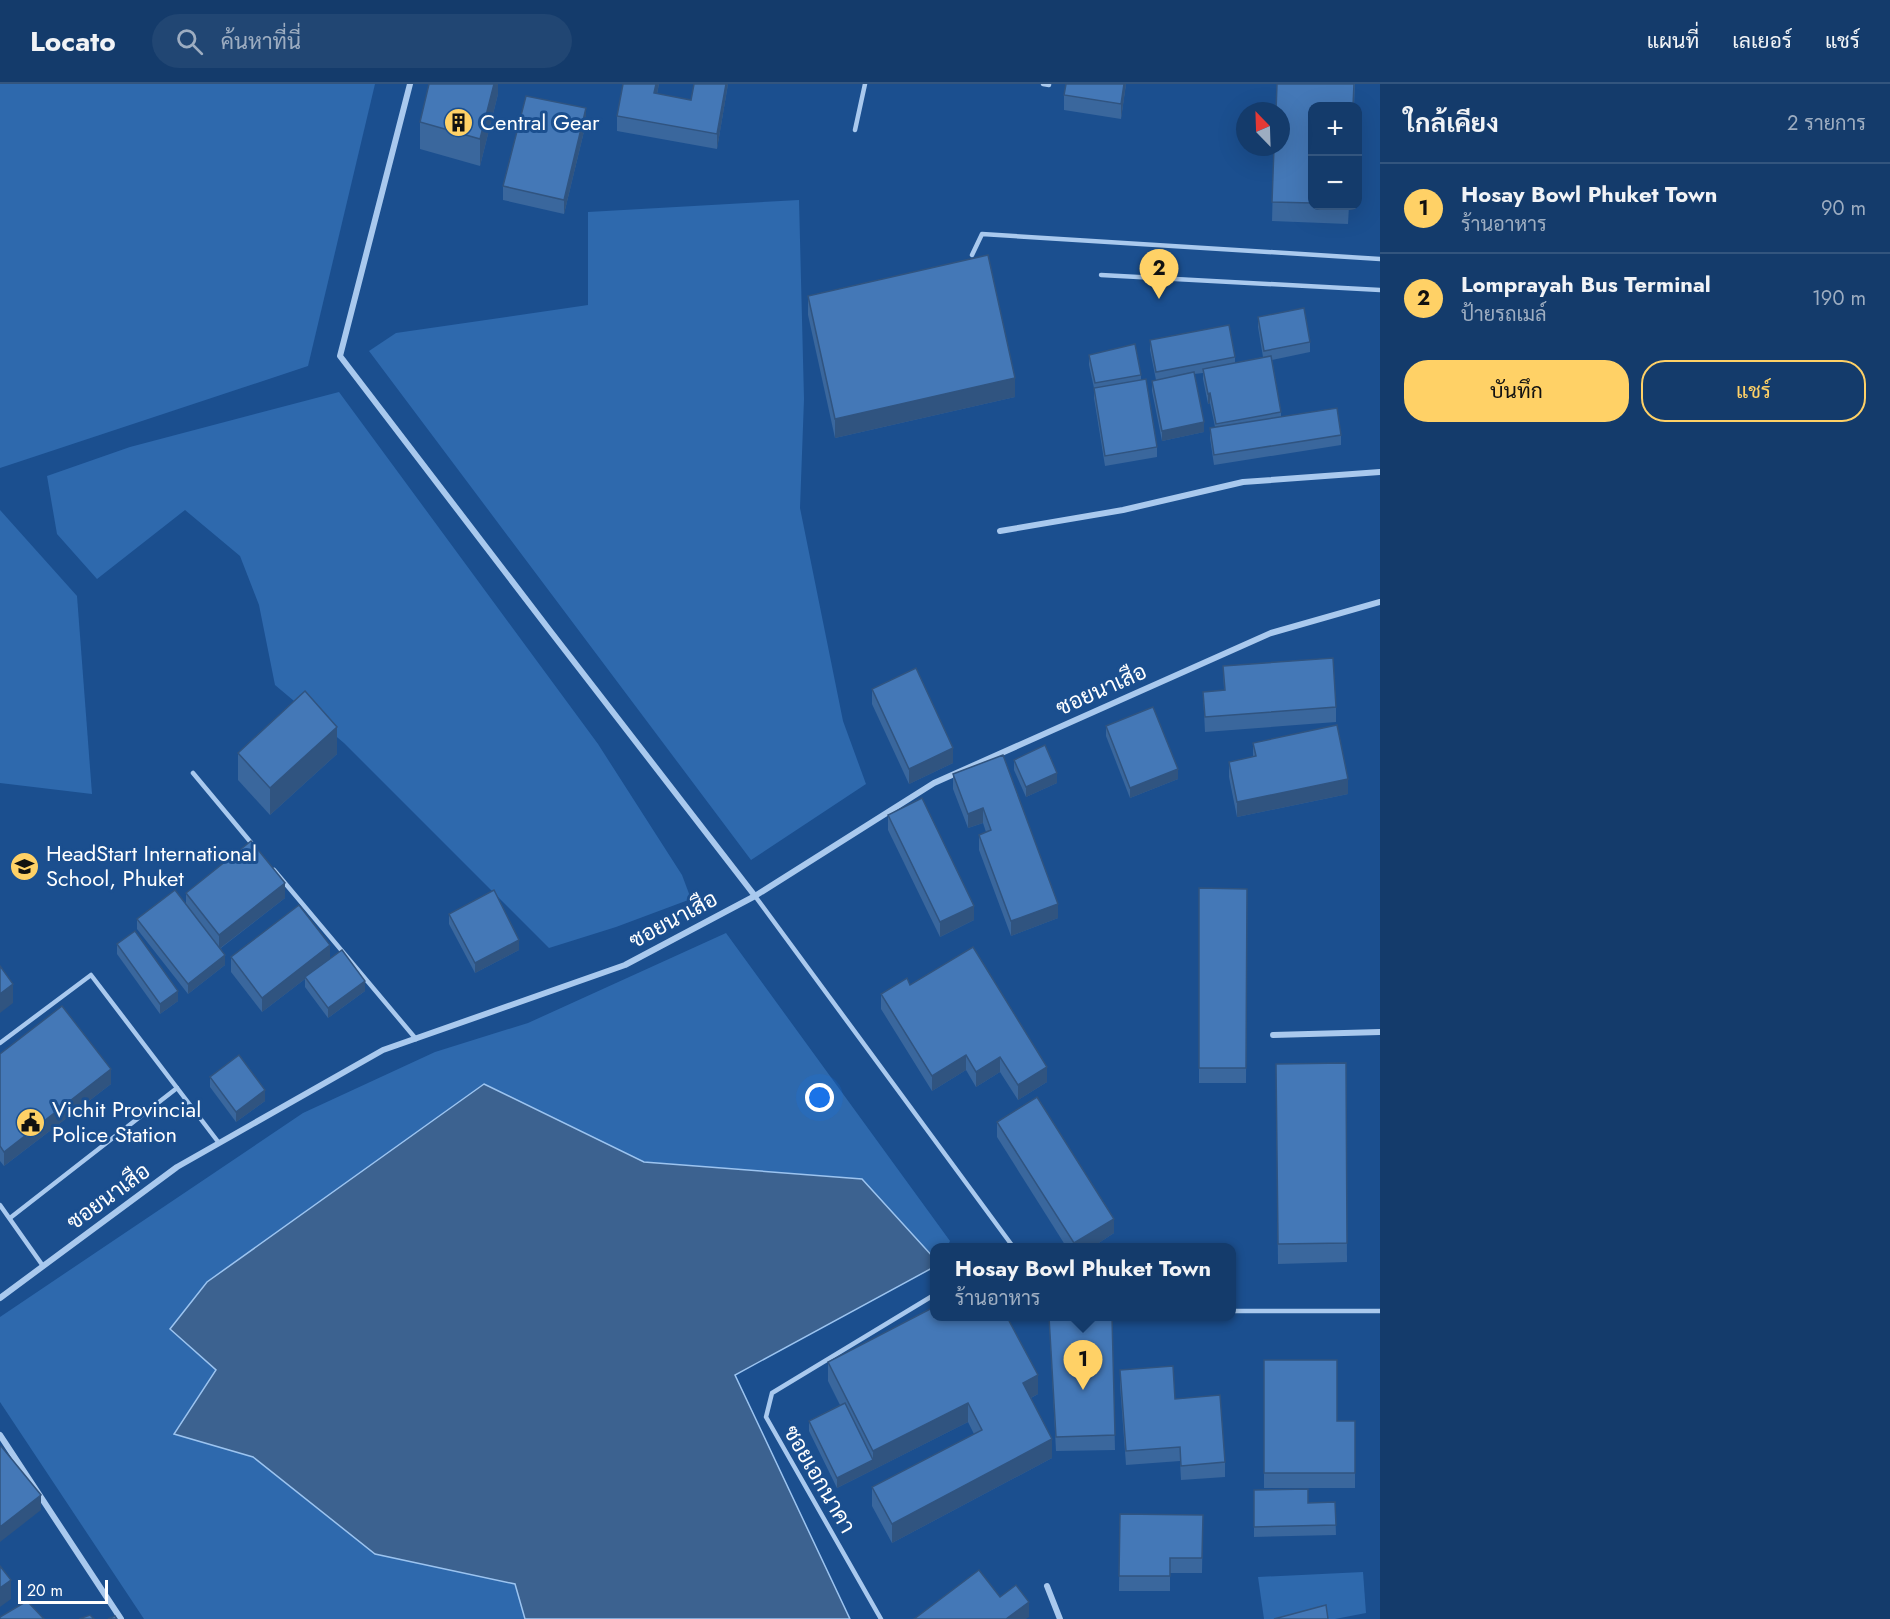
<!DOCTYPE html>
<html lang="th">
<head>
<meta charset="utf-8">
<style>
  :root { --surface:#143b6b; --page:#214673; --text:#f1f3f6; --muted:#9dadc1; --line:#33557e; --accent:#ffd166 }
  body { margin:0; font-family:Jost,Sarabun,sans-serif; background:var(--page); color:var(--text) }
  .controls { position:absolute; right:18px; top:18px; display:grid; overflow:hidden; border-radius:12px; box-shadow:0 6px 24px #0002 }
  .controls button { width:54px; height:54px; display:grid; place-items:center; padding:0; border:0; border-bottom:2px solid var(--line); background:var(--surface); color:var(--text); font:30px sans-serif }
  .compass { position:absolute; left:1236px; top:18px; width:54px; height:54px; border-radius:50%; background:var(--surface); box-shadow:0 6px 24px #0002; rotate:337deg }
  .scale { position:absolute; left:18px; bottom:15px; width:90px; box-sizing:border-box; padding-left:6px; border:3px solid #fff; border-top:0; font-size:16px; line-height:21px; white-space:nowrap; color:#fff; -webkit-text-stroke:4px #1b4f8f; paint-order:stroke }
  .you { position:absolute; left:820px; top:1014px; width:21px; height:21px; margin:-15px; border:4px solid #fff; border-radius:50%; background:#1a73e8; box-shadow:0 0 0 9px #1a73e833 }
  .badge { display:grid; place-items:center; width:39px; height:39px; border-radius:50%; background:var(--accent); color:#111; font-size:20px; font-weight:700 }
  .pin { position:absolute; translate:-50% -50px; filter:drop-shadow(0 2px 3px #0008) }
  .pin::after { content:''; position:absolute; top:32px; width:21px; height:18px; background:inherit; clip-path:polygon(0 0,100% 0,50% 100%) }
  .popup { position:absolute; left:930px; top:1159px; width:306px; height:78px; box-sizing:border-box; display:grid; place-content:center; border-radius:12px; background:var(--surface); filter:drop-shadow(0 2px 4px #0005); font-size:20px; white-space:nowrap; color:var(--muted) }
  .popup b { font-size:22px; color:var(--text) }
  .popup::after { content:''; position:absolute; left:50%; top:100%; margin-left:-12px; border:12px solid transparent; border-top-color:var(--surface) }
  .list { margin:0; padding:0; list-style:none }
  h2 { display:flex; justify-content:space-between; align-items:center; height:78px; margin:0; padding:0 24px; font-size:26px }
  h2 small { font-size:20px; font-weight:400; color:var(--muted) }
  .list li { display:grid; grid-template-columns:39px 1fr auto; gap:18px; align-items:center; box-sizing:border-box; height:90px; padding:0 24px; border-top:2px solid var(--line) }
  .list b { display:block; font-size:22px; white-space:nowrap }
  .list p { margin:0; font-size:20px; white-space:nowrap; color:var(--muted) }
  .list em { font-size:20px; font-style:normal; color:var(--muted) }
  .actions { display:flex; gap:12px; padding:18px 24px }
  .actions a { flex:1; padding:14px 0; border:2px solid var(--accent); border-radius:24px; text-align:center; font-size:21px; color:var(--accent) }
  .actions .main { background:var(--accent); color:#111 }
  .icon { flex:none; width:33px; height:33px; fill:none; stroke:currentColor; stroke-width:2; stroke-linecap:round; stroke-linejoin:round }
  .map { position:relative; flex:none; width:1380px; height:1535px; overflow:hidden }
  header { display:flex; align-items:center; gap:36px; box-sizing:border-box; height:84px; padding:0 30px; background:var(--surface); border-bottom:2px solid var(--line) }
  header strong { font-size:28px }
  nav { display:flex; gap:33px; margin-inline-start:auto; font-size:21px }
  .search { width:420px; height:54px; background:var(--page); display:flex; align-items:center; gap:15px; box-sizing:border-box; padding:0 21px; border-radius:33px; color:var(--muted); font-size:22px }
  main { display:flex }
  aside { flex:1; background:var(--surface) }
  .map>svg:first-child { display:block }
  .green { fill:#2e69ad }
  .water { fill:#3c6290; stroke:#9cc4f0; stroke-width:1.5 }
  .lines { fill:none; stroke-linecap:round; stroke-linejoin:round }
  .service { stroke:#a9c9ee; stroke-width:4.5 }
  .minor { stroke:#a9c9ee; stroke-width:6 }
  .wall { fill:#3a679d }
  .shaded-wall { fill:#305480 }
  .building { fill:#4478b7; stroke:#305480; stroke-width:1.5 }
  .labels { text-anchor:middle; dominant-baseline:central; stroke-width:6; stroke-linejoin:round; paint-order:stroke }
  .poi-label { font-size:22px; fill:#fff; stroke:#1b4f8f; text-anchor:start }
  .street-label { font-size:22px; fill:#fff; stroke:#1b4f8f }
</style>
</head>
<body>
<header>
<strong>Locato</strong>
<div class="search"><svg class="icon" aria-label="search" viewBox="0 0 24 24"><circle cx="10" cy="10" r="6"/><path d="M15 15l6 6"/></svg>ค้นหาที่นี่</div>
<nav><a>แผนที่</a><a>เลเยอร์</a><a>แชร์</a></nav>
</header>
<main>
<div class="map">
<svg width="1380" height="1535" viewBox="0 0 1380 1535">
  <rect width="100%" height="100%" fill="#1b4f8f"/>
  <g class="green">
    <path d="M0,0H375L308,282L0,384Z"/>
    <path d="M799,116L804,315L800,424L843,637L866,700L751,776L369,267L396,249L588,221V128Z"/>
    <path d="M339,308L598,660L682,791L691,815L616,843L549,864L344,659L275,601L259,521L240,472L185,426L97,495L57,450L47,392L130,363Z"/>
    <path d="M0,426L77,512L92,710L0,699Z"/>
    <path d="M726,849L950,1157L947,1163L934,1164V1174L862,1095L644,1078L484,1000L216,1286L174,1349L253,1373L375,1470L515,1500L525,1535H144L0,1318V1233L303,1029L435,968L528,939Z"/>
    <path d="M1363,1488L1366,1529L1335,1535H1264L1258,1493Z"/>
  </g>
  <path class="water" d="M484,1000L644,1078L862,1095L934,1174V1183L735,1291L850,1535H525L515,1500L375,1470L253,1373L174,1350L216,1286L170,1245L207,1198Z"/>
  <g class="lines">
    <g class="service">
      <path d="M1043,0L1049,1"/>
      <path d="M855,46L865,0"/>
      <path d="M972,171L982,150L1380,175"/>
      <path d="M1101,191L1380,206"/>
      <path d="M193,689L253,761"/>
      <path d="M274,786L416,955"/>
      <path d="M755,812L1014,1164"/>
      <path d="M0,959L91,891L219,1059"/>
      <path d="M0,1121L43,1182"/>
      <path d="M10,1134L177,1004"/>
      <path d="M1232,1227H1380"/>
      <path d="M881,1535L766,1333L772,1309L934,1211"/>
    </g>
    <g class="minor">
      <path d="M410,0L340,272L551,548L755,812"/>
      <path d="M1000,447L1123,426L1243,398L1380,388"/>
      <path d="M1273,951L1380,948"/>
      <path d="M0,1214L177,1083L383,966L625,881L755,812L934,699L1271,549L1380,518"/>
      <path d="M0,1351L121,1535"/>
      <path d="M1047,1502L1060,1535"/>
    </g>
  </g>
  <g class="wall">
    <path d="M498,0V10L480,82L420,65V38Z"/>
    <path d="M623,0H659L657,10L691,16L728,0L717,65L617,47V32Z"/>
    <path d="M1126,0L1121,35L1064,26V11Z"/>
    <path d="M1277,0H1355L1354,22H1312V122H1349L1348,140L1272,137L1274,63H1281V27H1276Z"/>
    <path d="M586,39L564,130L503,116V102Z"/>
    <path d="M808,212L1015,313L835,354L808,231Z"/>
    <path d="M1258,233L1310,258V268L1272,276L1281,328V333L1341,351V361L1214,381L1210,354V344L1215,343L1210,319L1208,320L1203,295V289L1194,290L1204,348L1162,357L1152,307V297L1156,296L1150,266V256L1235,273V279L1263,273L1258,243Z"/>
    <path d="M1089,271L1141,291V296L1157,363V373L1105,382L1094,314V304L1089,281Z"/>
    <path d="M1223,582L1336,623V638L1205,648L1203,608L1224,606Z"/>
    <path d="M872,605L953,679L909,700L872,620Z"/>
    <path d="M1106,642L1178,695L1130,714L1106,652Z"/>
    <path d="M1253,659L1348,710L1237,733L1229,693V678L1253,673Z"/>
    <path d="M238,669L337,670L270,731L238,696Z"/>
    <path d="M1003,671L1058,834L1011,852L979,766V751L986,748L983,739L968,744L953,705V690Z"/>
    <path d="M1014,676L1057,699L1026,713L1014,686Z"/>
    <path d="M888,731L974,836L940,853L888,746Z"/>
    <path d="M1199,804L1247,805L1246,999H1199Z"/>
    <path d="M186,809L285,814L221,864L225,881L188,910L137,845V835L186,820Z"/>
    <path d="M449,830L519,866L475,889L449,840Z"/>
    <path d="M117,860L178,917L160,930L117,870Z"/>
    <path d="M231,873L330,875L365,907L328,934L305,903V895L262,928L231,888Z"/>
    <path d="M910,901L1047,998L1018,1016L1000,988L976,1003L966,986L932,1007L881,925V910Z"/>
    <path d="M0,970L111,1000L4,1082L0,1077Z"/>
    <path d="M1346,979L1347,1178L1278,1180L1276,980Z"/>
    <path d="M210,993L265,1017L236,1038L210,1003Z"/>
    <path d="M997,1038L1114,1149L1091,1164H1067L997,1053Z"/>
    <path d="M1049,1233H1112L1115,1366L1056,1367Z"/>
    <path d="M1264,1276L1337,1337H1355V1404H1264Z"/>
    <path d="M828,1278L1038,1310L1031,1314L1052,1374L892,1459L872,1422V1403L974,1350L968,1338L837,1404L809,1347V1337L840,1321L828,1297Z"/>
    <path d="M1120,1286L1175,1315L1225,1378V1393L1181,1396L1180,1377L1126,1381L1120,1301Z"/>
    <path d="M1254,1406L1308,1419L1335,1418L1336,1451L1254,1453Z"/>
    <path d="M1120,1430L1203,1431L1202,1489H1170V1507H1119Z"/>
  </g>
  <g class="shaded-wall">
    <path d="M494,0H498V10L480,82V55Z"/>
    <path d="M656,0H659L654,24V9Z"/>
    <path d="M726,0H728L717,65V50Z"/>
    <path d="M1124,0H1126L1121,35V20Z"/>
    <path d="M586,24V39L564,130V116Z"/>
    <path d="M1015,294V313L835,354V335Z"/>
    <path d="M1210,309V319L1208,320V310Z"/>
    <path d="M1204,338V348L1162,357V347Z"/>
    <path d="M337,643V670L270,731V704Z"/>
    <path d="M953,664V679L909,700V685Z"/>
    <path d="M1178,685V695L1130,714V704Z"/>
    <path d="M1057,689V699L1026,713V703Z"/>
    <path d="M1348,695V710L1237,733V718Z"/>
    <path d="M983,724V739L968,744V730Z"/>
    <path d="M285,799V814L219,865V851Z"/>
    <path d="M1058,820V834L1011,852V837Z"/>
    <path d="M974,822V836L940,853V838Z"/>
    <path d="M519,856V866L475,889V879Z"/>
    <path d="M330,861V876L305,893V895L262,928V914Z"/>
    <path d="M225,871V881L188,910V900Z"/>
    <path d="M365,897V907L328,934V924Z"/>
    <path d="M13,900V919L0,929V910Z"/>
    <path d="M178,907V917L160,930V920Z"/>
    <path d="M966,971V986L932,1007V992Z"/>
    <path d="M1000,973V988L976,1003V988Z"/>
    <path d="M1047,983V998L1018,1016V1001Z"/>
    <path d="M111,985V1000L4,1082V1068Z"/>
    <path d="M265,1006V1017L236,1038V1028Z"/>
    <path d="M1114,1135V1149L1091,1164H1074V1159Z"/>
    <path d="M1038,1291V1310L1023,1318V1299Z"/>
    <path d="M968,1319V1338L873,1386V1367Z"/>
    <path d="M1052,1355V1374L892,1459V1440Z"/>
    <path d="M873,1376V1386L837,1404V1394Z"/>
    <path d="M41,1411V1426L0,1458V1443Z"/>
    <path d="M11,1496V1515L0,1523V1504Z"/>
    <path d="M1029,1518V1533L1026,1535H1006Z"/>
  </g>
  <g class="building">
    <path d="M429,0H494L480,55L420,38Z"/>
    <path d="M623,0H656L654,9L691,16L694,0H726L717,50L617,32Z"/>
    <path d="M1066,0H1124L1121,20L1064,11Z"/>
    <path d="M1277,0H1354L1353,22H1312V119L1272,118L1274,63H1281V27H1276Z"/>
    <path d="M526,12L586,24L564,116L503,102Z"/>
    <path d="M988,171L1015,294L835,335L808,212Z"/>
    <path d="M1304,224L1310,258L1264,267L1258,233Z"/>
    <path d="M1229,241L1235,273L1156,288L1150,256Z"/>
    <path d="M1135,260L1141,291L1095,299L1089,271Z"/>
    <path d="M1271,272L1281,328L1216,340L1210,309L1208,310L1203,285Z"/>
    <path d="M1194,288L1204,338L1162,347L1152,297Z"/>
    <path d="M1146,295L1157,363L1105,372L1094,304Z"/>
    <path d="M1337,324L1341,351L1214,371L1210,344Z"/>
    <path d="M1333,574L1336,623L1205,633L1203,608L1225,606L1223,582Z"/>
    <path d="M916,584L953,664L909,685L872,605Z"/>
    <path d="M305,607L337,643L270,704L238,669Z"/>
    <path d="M1153,623L1178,685L1130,704L1106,642Z"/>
    <path d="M1337,641L1348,695L1237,718L1229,678L1256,672L1253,659Z"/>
    <path d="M1045,661L1057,689L1026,703L1014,676Z"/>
    <path d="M1003,671L1058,820L1011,837L979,751L991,746L983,724L968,730L953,690Z"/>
    <path d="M922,714L974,822L940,838L888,731Z"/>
    <path d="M251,757L285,799L219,851L186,809Z"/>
    <path d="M1199,804L1247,805L1246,984H1199Z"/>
    <path d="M175,806L225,871L188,900L137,835Z"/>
    <path d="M494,806L519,856L475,879L449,830Z"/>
    <path d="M299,821L330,861L262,914L231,873Z"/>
    <path d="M135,847L178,907L160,920L117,860Z"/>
    <path d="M973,863L1047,983L1018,1001L1000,973L976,988L966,971L932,992L881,910L907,894L910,901Z"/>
    <path d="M342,866L365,897L328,924L305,893Z"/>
    <path d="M0,882L13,900L0,910Z"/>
    <path d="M62,922L111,985L4,1068L0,1062V970Z"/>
    <path d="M239,971L265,1006L236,1028L210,993Z"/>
    <path d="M1346,979L1347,1159L1278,1160L1276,980Z"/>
    <path d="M1037,1013L1114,1135L1074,1159L997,1038Z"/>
    <path d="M934,1223V1233H1007L1038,1291L1023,1299L1052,1355L892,1440L872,1403L982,1346L968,1319L873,1367L828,1278Z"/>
    <path d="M1049,1233H1112L1115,1351L1056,1353Z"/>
    <path d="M1264,1276H1337V1337H1355V1389H1264Z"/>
    <path d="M1173,1282L1175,1315L1220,1311L1225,1378L1181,1382L1180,1363L1126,1367L1120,1286Z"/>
    <path d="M845,1319L873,1376L837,1394L809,1337Z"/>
    <path d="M1,1362L41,1411L0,1443V1363Z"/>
    <path d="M1308,1405V1419L1335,1418L1336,1441L1254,1443V1406Z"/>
    <path d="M1120,1430L1203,1431L1202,1474H1170V1492H1119Z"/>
    <path d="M0,1482L11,1496L0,1504Z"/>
    <path d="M979,1486L1000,1513L1016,1501L1029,1518L1006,1535H914Z"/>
    <path d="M27,1517L44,1535H0V1533Z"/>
    <path d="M1326,1521L1328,1535H1274Z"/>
    <path d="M90,1531L94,1535H79Z"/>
    <path d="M115,1532L117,1535H108Z"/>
  </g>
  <defs>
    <symbol id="building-disc" viewBox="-11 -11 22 22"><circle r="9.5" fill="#ffd166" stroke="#1b4f8f"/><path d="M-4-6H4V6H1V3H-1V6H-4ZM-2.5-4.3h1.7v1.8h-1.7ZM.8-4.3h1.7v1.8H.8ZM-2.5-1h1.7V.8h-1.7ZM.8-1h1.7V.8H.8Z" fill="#111"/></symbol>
    <symbol id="school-disc" viewBox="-11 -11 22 22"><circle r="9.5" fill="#ffd166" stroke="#1b4f8f"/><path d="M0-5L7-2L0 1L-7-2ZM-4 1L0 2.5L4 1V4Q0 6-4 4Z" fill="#111"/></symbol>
    <symbol id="civic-disc" viewBox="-11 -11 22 22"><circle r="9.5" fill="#ffd166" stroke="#1b4f8f"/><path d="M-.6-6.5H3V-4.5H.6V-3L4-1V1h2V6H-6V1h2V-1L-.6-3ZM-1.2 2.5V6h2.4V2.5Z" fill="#111"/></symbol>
  </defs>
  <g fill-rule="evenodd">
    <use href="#building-disc" x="442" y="22" width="33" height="33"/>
    <use href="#school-disc" x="8" y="766" width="33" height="33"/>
    <use href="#civic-disc" x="14" y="1022" width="33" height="33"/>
  </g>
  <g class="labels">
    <g class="poi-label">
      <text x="480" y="38">Central Gear</text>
      <text x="46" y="769">HeadStart International<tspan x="46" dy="25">School, Phuket</tspan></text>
      <text x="52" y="1025">Vichit Provincial<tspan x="52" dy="25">Police Station</tspan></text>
    </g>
    <g class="street-label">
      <text transform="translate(1101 605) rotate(-24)">ซอยนาเสือ</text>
      <text transform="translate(673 835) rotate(-28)">ซอยนาเสือ</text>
      <text transform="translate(108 1112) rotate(-36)">ซอยนาเสือ</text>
      <text transform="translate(820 1395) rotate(60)">ซอยเอกนาคา</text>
    </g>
  </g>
</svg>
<div class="controls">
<button>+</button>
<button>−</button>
</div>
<svg class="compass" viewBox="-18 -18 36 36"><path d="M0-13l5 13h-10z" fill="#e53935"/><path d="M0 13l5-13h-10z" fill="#9dadc1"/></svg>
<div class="scale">20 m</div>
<div class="you"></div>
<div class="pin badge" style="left:1083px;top:1306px">1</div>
<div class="popup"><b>Hosay Bowl Phuket Town</b>ร้านอาหาร</div>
<div class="pin badge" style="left:1159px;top:215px">2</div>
</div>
<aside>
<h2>ใกล้เคียง<small>2 รายการ</small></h2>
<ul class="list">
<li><span class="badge">1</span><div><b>Hosay Bowl Phuket Town</b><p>ร้านอาหาร</p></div><em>90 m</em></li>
<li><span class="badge">2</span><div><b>Lomprayah Bus Terminal</b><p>ป้ายรถเมล์</p></div><em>190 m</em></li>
</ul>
<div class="actions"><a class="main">บันทึก</a><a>แชร์</a></div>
</aside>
</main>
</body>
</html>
